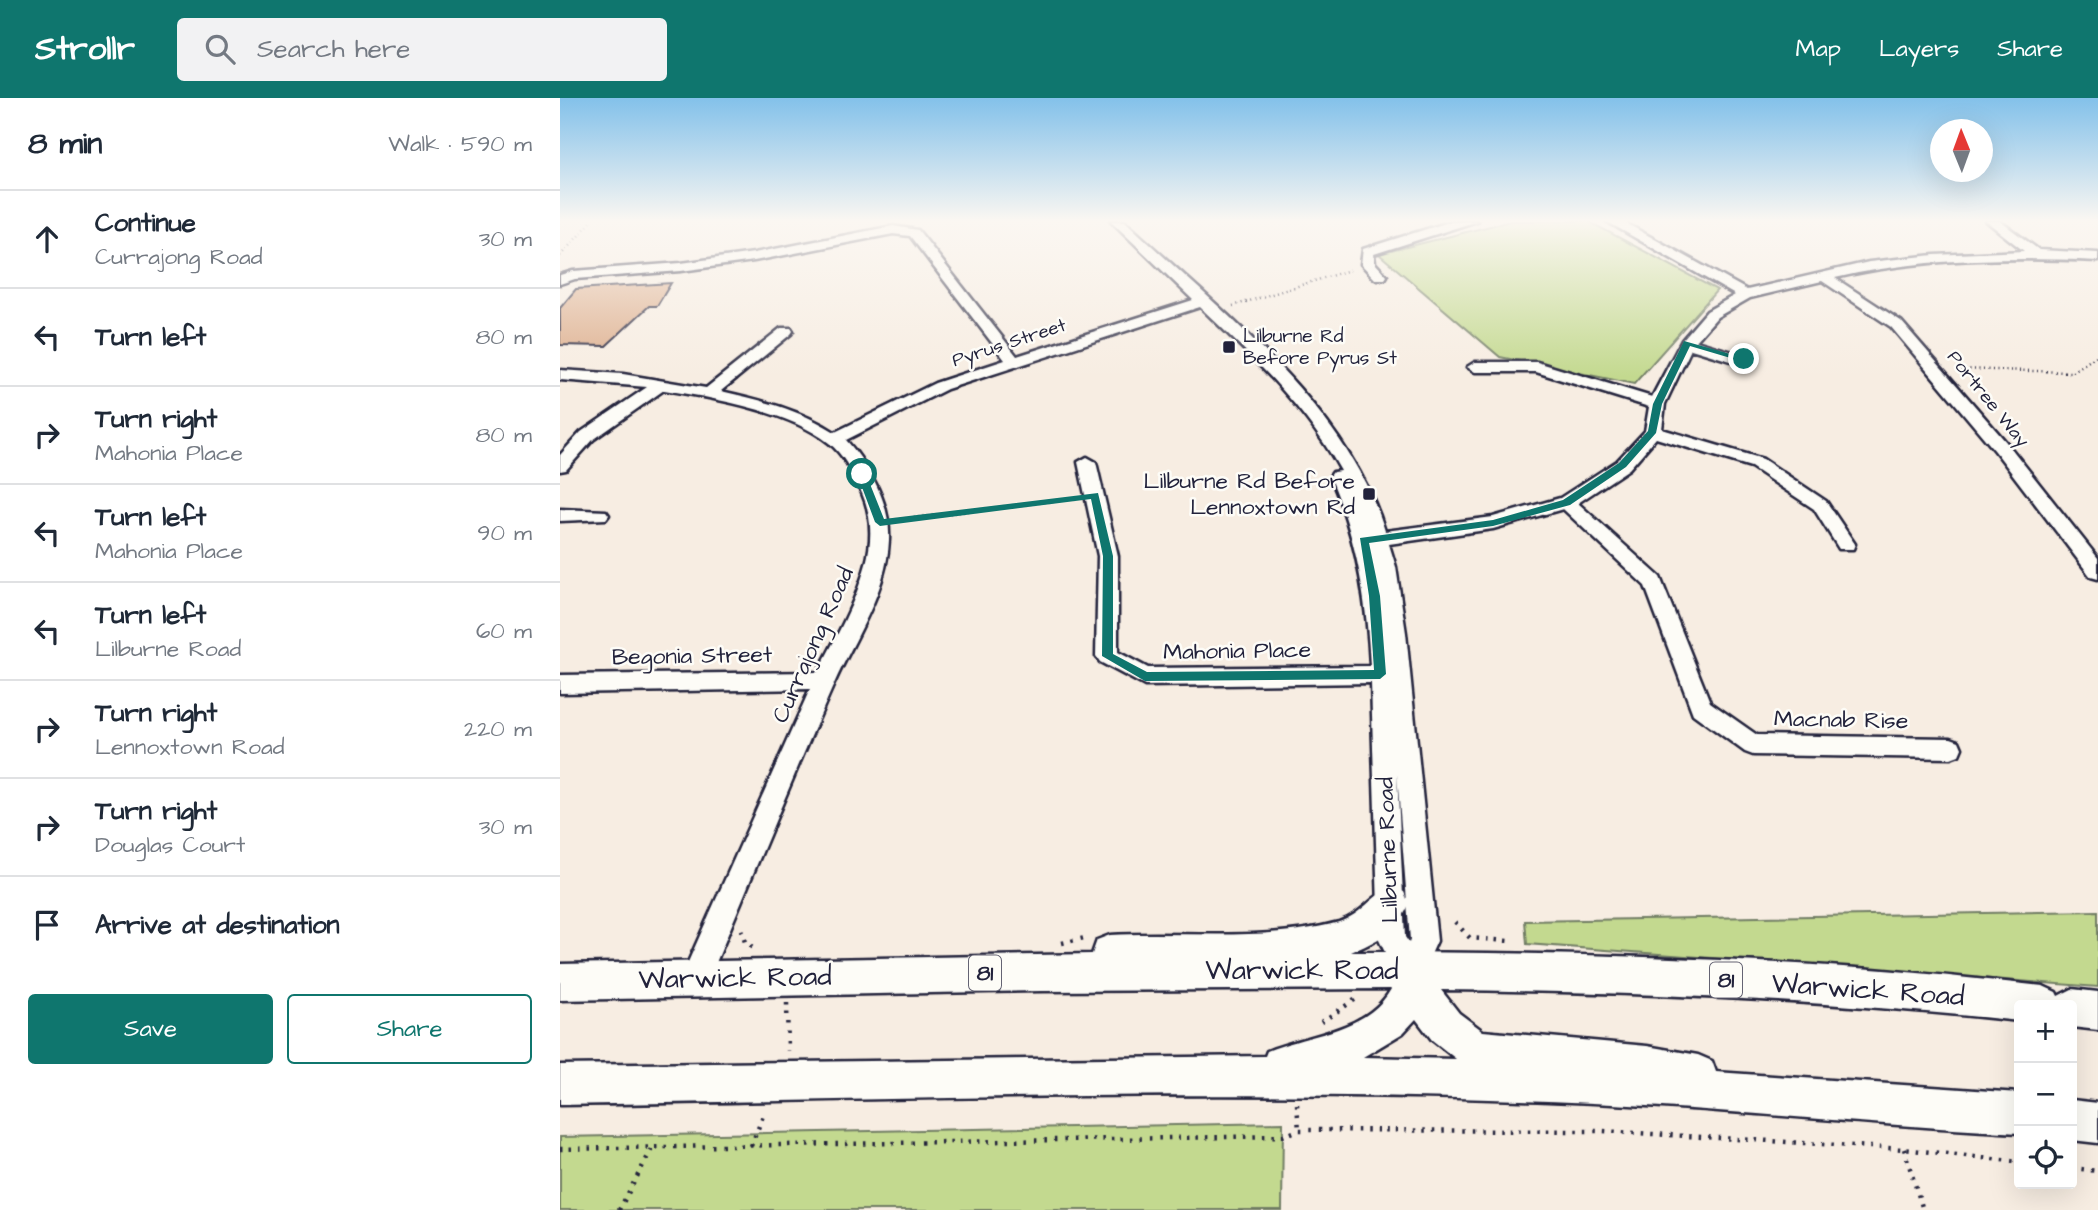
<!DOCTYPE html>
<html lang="en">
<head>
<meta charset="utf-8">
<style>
  :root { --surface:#fff; --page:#f2f2f3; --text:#1f2937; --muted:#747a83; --line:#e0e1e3; --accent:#0f766e }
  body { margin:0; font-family:"Architects Daughter",sans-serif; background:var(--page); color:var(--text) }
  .controls { position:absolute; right:21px; bottom:21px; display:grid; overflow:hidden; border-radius:7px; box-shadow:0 7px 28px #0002 }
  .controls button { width:63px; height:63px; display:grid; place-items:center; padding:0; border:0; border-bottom:2px solid var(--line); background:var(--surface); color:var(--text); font:35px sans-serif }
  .compass { position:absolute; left:1370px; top:21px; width:63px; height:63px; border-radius:50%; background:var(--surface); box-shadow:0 7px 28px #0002; rotate:359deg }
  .stop { position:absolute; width:21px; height:21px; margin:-16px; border:5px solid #0f766e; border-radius:50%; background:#fff }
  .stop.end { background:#0f766e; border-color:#fff; box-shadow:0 2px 7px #0008 }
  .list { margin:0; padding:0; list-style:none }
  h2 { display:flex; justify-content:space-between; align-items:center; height:91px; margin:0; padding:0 28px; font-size:30px }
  h2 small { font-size:23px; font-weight:400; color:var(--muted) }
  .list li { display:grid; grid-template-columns:46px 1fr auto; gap:21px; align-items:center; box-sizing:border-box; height:98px; padding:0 28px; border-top:2px solid var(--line) }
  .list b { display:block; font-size:26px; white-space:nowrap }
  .list p { margin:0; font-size:23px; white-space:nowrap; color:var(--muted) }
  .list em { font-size:23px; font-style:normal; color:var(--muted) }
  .actions { display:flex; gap:14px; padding:21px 28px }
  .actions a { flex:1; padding:16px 0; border:2px solid var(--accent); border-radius:7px; text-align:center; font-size:24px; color:var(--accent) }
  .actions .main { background:var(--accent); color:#fff }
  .icon { flex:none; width:38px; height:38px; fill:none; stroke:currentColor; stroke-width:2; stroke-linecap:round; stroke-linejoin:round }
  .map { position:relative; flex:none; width:1538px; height:1112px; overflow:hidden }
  header { display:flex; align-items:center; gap:42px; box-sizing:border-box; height:98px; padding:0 35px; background:var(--accent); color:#fff }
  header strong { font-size:33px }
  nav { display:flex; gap:38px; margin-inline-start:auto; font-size:24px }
  .search { width:490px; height:63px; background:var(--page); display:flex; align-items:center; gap:18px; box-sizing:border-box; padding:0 24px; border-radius:7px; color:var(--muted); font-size:26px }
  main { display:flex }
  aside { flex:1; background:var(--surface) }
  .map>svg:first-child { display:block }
  .green { fill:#c3d98f; stroke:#727e65; stroke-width:2 }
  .building { fill:#ddaf8e; stroke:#22223b; stroke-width:2 }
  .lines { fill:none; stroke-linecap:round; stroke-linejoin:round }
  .minor-casing { stroke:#22223b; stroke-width:5 }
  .major-casing { stroke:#22223b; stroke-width:5 }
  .path-far1 { stroke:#22223b; stroke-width:2.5; stroke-dasharray:1 3.5; stroke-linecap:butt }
  .path { stroke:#22223b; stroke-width:4.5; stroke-dasharray:2.5 7; stroke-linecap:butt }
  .minor { fill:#fdfcf7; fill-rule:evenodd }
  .major { fill:#fdfcf7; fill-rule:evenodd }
  .route { fill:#0f766e }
  .poi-dot { fill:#22223b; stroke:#fdfcf7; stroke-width:2.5 }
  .labels { text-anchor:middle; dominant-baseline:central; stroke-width:5; stroke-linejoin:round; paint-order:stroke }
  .far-poi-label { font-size:19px; fill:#22223b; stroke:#fdfcf7; text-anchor:start }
  .far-street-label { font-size:19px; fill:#22223b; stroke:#fdfcf7 }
  .shield { fill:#fdfcf7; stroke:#646373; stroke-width:2 }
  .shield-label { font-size:21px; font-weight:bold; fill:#22223b }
  .poi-label { font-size:23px; fill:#22223b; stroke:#fdfcf7; text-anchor:end }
  .street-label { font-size:23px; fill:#22223b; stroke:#fdfcf7 }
  .near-street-label { font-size:28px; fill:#22223b; stroke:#fdfcf7 }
</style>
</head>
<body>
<header>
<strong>Strollr</strong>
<div class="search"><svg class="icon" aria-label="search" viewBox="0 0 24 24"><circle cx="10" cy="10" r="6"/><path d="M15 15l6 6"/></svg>Search here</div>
<nav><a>Map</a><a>Layers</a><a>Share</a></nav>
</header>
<main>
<aside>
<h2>8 min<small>Walk · 590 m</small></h2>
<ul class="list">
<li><svg class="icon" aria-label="ahead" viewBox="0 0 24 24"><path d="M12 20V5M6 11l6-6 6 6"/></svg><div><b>Continue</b><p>Currajong Road</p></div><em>30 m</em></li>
<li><svg class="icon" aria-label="left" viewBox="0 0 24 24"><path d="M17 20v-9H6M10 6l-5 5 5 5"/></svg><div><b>Turn left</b></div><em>80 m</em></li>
<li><svg class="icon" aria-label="right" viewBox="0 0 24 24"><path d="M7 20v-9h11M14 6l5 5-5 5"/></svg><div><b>Turn right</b><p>Mahonia Place</p></div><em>80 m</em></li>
<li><svg class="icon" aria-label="left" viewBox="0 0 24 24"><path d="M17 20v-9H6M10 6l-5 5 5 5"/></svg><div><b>Turn left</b><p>Mahonia Place</p></div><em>90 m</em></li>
<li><svg class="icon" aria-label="left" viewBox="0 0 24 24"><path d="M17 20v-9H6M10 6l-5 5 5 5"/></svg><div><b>Turn left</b><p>Lilburne Road</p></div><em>60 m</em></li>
<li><svg class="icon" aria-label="right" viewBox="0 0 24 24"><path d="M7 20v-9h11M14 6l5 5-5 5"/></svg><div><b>Turn right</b><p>Lennoxtown Road</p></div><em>220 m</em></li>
<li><svg class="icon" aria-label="right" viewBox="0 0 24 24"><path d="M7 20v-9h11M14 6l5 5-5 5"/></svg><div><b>Turn right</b><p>Douglas Court</p></div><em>30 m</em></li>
<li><svg class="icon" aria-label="arrive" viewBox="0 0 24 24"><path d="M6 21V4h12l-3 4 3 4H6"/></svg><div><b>Arrive at destination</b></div></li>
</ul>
<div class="actions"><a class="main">Save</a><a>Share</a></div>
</aside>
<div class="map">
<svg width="1538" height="1112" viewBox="0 0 1538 1112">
  <rect width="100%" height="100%" fill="#f7ede2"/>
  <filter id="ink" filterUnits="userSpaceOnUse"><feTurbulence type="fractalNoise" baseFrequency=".0143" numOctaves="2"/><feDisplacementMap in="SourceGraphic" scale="14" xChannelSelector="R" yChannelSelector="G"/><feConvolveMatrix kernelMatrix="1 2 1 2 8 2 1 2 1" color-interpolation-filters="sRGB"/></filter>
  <g filter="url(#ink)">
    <g class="green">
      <path d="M950,123H1028L1157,192L1074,286L940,259L819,156Z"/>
      <path d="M1538,813V889L967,846L965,823Z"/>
      <path d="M723,1025L722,1112H0V1039Z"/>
    </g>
    <path class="building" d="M111,185L97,208H89L46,248L0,247V210L16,191Z"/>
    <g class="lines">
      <defs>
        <g id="minor">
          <path d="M551,123H565C657,210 787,308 825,433L933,419L1000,400L1057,363L1085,333L1089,309L976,274H915L907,269L915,264H977L1092,299L1122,242L1147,213L1175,197L1046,123H1062L1187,192L1309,164L1374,157L1464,153L1426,123H1440L1479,152L1538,155V163C1451,159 1360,160 1275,180L1341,223L1447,345L1538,460V481L1531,479L1435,353L1331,229L1262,183L1190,200L1157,219L1136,243L1189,259L1192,262L1184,267L1131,251L1105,306L1102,331L1203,361L1266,403L1295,446L1293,451H1279L1254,411L1191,369L1096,340L1069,371L1018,405L1100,479L1150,604L1197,637L1391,640L1399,643L1402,650L1399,657L1391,660L1193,657L1185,654L1133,616L1085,488L1003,411L933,431L829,446L836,469L846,535L877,843L859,883L849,887L839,883L819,842L811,585L585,588L540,564L536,558L538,458L518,364L527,359L536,364L558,458V554L588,570L810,568C807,501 796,439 770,378L773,374L781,373C746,309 692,259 640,209L387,291L286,342C310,369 331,406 329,442C327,494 294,541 274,586C229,687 188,789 145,891L135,895L125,891L121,881L125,871L250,591L0,595V577L258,574C276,539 296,504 306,466C313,439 312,414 299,389C292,374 283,356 269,345C229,313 153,300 104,292L33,342L6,372L0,373V357L21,334L87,289L0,282V272L63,276L146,290L221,230H231L233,233L231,236L161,293C201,302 241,312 275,334L375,285L445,262L350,138L333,136L194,163L121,173L15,181L0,186V177L13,173L121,165L194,155L333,128L358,132L457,258L633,202ZM837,676L850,842L849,845L845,839Z"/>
          <path d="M917,123L814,156L815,165L827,178L825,181H815L801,166L803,151L889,124Z"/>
          <path d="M0,411L46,413L49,417L46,421L0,423Z"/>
        </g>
        <g id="major">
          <path d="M832,789L844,794L849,806C838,833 816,844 791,854C955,854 1119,858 1283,869C1350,873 1416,881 1483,888L1496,894L1498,898L1512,891L1538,894V932L1512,929V907H1459V923C1267,902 1075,894 881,892L899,915L923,933L1087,948L1138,957L1152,963L1156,974L1459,995V1035C1293,1026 1127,1007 961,1002C641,991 320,1002 0,1007V967L705,958L707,953C748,936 807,934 831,891L481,893L0,902V866L532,856L537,842L550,837C625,833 706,844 779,824C801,817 812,797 832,789ZM856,921L872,942L896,961L803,959L843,935Z"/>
          <path d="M1512,1002L1538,1005V1045L1512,1042Z"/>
        </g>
      </defs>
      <use href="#minor" class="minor-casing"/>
      <use href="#major" class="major-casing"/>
      <g class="path-far1">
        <path d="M0,158L32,123"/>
        <path d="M673,208L793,171"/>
        <path d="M1396,271L1512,274L1538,257"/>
        <path d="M336,422L516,400"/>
      </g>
      <g class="path">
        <path d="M895,824L910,840L949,843"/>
        <path d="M181,832L185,844L194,851"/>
        <path d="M502,845L529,839"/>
        <path d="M227,905L228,953"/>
        <path d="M761,924L796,901"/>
        <path d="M737,1006L739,1032"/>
        <path d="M191,1048L205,1013"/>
        <path d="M0,1051L723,1038L739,1032L1042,1033L1344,1051L1459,1064"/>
        <path d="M1344,1051L1363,1112"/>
        <path d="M1512,1070L1538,1073"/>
        <path d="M59,1112L93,1049"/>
      </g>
      <use href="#minor" class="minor"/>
      <use href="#major" class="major"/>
    </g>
  </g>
  <linearGradient id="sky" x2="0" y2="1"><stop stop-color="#83c1ea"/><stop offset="0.44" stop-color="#fbf7f2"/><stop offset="1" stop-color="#fbf7f2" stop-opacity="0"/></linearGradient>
  <rect width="1538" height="279" fill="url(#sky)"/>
  <path class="route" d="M1124,243L1188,261L1184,264L1130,248L1102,306L1096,335L1066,369L1010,407L933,428L809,445L820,498L826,576L820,581L585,583L542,558L543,458L531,401L320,428L315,424L297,376L302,373L306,376L324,421L538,395L553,458V556L587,574L814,572L809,498L800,440L933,422L1003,402L1059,365L1088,333L1093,306Z"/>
  <g class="poi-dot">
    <rect x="662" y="242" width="14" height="14" rx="3.5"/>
    <rect x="802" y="389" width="14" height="14" rx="3.5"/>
  </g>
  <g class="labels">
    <g class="far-poi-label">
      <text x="683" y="238">Lilburne Rd<tspan x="683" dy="22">Before Pyrus St</tspan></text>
    </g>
    <g class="far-street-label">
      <text transform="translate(449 245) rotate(-18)">Pyrus Street</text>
      <text transform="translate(1428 301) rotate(51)">Portree Way</text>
    </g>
    <g class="shield">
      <rect x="409" y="857.5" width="32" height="35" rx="5"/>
      <rect x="1150" y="864.5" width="32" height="35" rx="5"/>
    </g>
    <g class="shield-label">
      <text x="425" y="875">81</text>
      <text x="1166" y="882">81</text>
    </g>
    <g class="poi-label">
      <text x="795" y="383">Lilburne Rd Before<tspan x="795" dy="26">Lennoxtown Rd</tspan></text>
    </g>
    <g class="street-label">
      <text transform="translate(253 547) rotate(-66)">Currajong Road</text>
      <text transform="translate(677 553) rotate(-1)">Mahonia Place</text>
      <text transform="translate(132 558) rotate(-1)">Begonia Street</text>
      <text transform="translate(1281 622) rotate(1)">Macnab Rise</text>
      <text transform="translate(828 752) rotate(-92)">Lilburne Road</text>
    </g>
    <g class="near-street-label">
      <text x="742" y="872">Warwick Road</text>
      <text transform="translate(175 880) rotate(-1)">Warwick Road</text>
      <text transform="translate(1308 892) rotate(4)">Warwick Road</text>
    </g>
  </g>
</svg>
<div class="controls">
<button>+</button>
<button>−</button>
<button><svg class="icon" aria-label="locate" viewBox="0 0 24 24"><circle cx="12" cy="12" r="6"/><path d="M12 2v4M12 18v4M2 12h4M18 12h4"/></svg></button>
</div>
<svg class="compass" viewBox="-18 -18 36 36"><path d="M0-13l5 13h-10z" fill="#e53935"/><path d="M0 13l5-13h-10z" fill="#747a83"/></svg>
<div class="stop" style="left:302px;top:376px"></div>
<div class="stop end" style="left:1184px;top:261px"></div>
</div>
</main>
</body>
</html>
